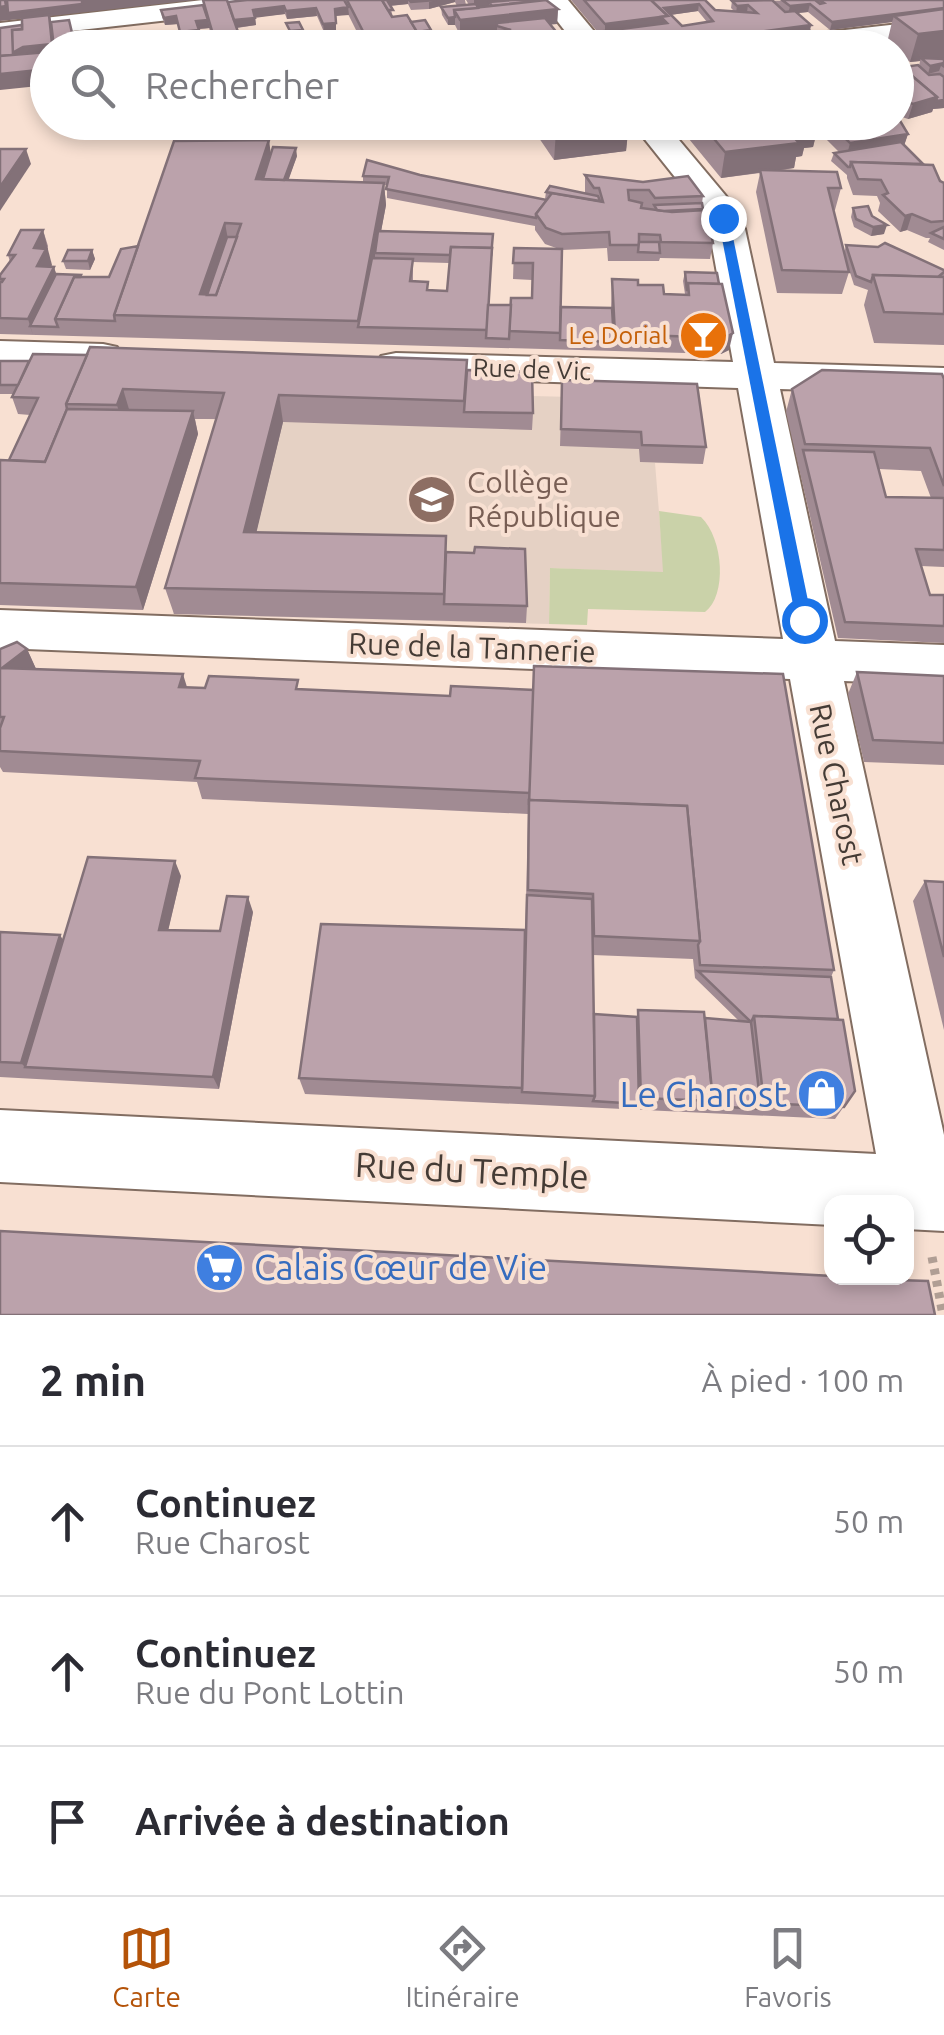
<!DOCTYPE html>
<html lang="fr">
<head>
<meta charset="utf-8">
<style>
  :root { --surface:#fff; --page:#f2f2f3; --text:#2b2b33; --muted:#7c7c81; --line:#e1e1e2; --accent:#b45309 }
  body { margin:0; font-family:Ubuntu,sans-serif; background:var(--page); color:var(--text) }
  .controls { position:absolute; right:30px; bottom:30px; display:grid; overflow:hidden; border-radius:20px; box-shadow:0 5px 15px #0003 }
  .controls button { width:90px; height:90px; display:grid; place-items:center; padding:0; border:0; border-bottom:2px solid var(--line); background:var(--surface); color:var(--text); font:50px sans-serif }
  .stop { position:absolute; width:30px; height:30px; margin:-22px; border:8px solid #1a73e8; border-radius:50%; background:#fff }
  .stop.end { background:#1a73e8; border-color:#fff; box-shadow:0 2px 10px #0008 }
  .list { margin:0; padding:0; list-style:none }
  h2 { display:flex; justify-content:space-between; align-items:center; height:130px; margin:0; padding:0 40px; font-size:42px }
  h2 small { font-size:32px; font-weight:400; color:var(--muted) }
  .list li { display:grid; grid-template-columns:65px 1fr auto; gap:30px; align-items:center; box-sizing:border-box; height:150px; padding:0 40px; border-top:2px solid var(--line) }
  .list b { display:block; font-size:38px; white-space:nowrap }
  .list p { margin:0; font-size:32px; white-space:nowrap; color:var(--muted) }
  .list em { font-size:32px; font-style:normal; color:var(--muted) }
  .icon { flex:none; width:55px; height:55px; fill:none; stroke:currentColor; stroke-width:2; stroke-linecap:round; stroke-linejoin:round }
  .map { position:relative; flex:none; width:944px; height:1315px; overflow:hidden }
  .search { position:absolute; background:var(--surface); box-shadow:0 5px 15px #0003; left:30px; right:30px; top:30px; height:110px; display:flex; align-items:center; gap:25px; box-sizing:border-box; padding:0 35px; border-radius:55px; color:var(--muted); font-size:38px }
  .sheet { height:580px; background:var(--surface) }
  nav { display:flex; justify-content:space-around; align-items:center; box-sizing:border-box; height:140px; border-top:2px solid var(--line); background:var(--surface); font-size:28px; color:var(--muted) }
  nav a { display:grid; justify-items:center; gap:5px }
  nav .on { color:var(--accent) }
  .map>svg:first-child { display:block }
  .education { fill:#e5d1c4 }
  .green { fill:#cad2a9 }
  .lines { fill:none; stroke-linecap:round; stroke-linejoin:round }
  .street-casing { stroke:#826d61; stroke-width:4 }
  .path { stroke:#b09e94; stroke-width:9; stroke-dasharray:6 6; stroke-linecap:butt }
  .street { fill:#fff; fill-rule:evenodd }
  .wall { fill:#a18b93; fill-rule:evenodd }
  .shaded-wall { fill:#837178 }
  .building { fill:#bba2ab; stroke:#837178; stroke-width:2.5; fill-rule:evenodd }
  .route { fill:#1a73e8 }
  .labels { text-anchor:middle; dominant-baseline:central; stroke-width:8; stroke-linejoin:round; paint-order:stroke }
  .far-food-label { font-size:25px; fill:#c56008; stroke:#f8e0d2; text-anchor:end }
  .far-street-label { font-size:25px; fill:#443b35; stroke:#f8e0d2 }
  .education-label { font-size:30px; fill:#785e54; stroke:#f8e0d2; text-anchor:start }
  .street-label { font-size:30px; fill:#443b35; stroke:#f8e0d2 }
  .near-shop-label { font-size:35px; fill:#366cbe; stroke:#f8e0d2; text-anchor:end }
  .near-street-label { font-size:35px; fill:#443b35; stroke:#f8e0d2 }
</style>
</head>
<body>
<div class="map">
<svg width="944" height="1315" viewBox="0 0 944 1315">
  <rect width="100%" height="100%" fill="#f8e0d2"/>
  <path class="education" d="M532,396L694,400L703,464L655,463L664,573L550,568L549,624L173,614L229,420L131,416Z"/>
  <path class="green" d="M659,511L701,517C724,539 727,596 705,612L588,609L587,625L549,624L550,568L663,572Z"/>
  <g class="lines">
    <defs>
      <g id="street">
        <path d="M203,0H289L276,8L0,39V23Z"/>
        <path d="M541,0H568L608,48H578Z"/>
        <path d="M944,19V35L842,48H750L764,39Z"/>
        <path d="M631,122H664L731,202L745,229L774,363L944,368V394L780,389L835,641L944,645V685L844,681L944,1135V1231L906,1229V1202H832V1225L0,1182V1110L876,1154L790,679L0,648V610L783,639L738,388L396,377L381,374L375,365L381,356L396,353L733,362L709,229L702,211Z"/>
        <path d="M0,341L103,344L117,347L123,356L117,365L103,368L0,365Z"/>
      </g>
    </defs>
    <use href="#street" class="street-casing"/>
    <path class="path" d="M932,1257L943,1315"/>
    <use href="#street" class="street"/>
  </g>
  <g class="wall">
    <path d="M203,0L228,2L247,0H465L466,5H469L466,0H540L558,9L557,24H551L558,34L570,43L584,48H482L478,42V34L497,30L460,35L455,25H448L442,15L441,7L457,6L455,2L429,9L411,10L408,4L390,6L393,17L411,22L431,30V38L421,39V48H365L348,14L335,16L336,30L324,32L317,16L287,19L285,14L255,17L256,25L237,28L239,35L267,48H215L209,28L199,29L200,37L182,39L178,24L165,25L162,17L161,10L203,5Z"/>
    <path d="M571,0H705L715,10L734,11L731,8L732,1L944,0L934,59H944V108L933,109L932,112L908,119L896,115V68L919,66L920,61L910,62L896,51V48H892L887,43L892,22L830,30L808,12L797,13L811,25L810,31L829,48H611ZM698,11L707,22L682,26L670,15Z"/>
    <path d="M528,122H629L626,151L554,160Z"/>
    <path d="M675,122H896L908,134L904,145L944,183V250L928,242L930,238H926L907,230L900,232L878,211L880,203L877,196L853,195L847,178V175L831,161L834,153L839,152L825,138L827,130L817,131L813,147L804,148L802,156L796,157L794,168L774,171L841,188L835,210H833L849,272L842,294L777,293L756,192L760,173L721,178Z"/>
    <path d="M271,154L297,156L288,180L363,182V176L420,175L545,199L546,192L585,193V175L703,196L702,203L713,243L710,259L660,258L659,261H608L607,248L562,250L561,307L611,308L612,279L669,294H685L683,281L685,272L717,273L729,350L721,354L0,334V275L10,262L8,255L43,230L48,246L47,250L51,266L54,267L56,274L82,277H109L138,246ZM384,185H387V198L535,226V230L545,244L559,249L514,248L513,279L532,280V298L511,305H489L493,234L381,231L386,205ZM413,262L449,263L447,291L429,290L413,281Z"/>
    <path d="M853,208L872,216L884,234L871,236L854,227L851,217Z"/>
    <path d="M846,245L944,270V345L874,343L864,305L868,290L854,285L844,254Z"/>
    <path d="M92,250L95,259L90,270L66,269L63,261Z"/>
    <path d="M0,361L467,370L533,413L532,430L283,422L256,532L447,552L527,606L526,623L174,614L165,588L216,419H195L198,434L143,610L0,605V460H9L30,415L18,414L12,397L14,394H0Z"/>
    <path d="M944,379V567L921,566L930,595H944V643L838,638L786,412L792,389ZM879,469L921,471L931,498L886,497Z"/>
    <path d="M562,380L706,447L703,464L640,462L639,449L560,446Z"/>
    <path d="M0,649H27L36,669L187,687L300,689L450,696L834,970L831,977L838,1020L855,1091L835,1119L305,1094L299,1078L525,944L528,814L202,799L197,782L3,772L0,767ZM593,955L693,959L695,978L739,1021L638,1010L637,1017L594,1014Z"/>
    <path d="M857,672L944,676V765L864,762L848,694Z"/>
    <path d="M181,876L168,930L220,931L253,912L219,1089L0,1077V932L63,940Z"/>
    <path d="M925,881L944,882V1030L913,901Z"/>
  </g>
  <g class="shaded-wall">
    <path d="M5,0H195L50,16L53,30L55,48H48V59L0,72L12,53L49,16L0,21V7Z"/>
    <path d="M387,0H408V4L387,6Z"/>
    <path d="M436,0H455V2L429,9V2Z"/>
    <path d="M474,0H538L489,2V10L474,12Z"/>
    <path d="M699,4L698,11L663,16L664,8Z"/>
    <path d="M810,4L808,12L788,14L790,6Z"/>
    <path d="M748,5L747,12L736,13L737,6Z"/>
    <path d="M284,6L285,14L254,18L253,10Z"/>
    <path d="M348,7L349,15L335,16V9Z"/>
    <path d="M316,8L317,16L287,19L286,11Z"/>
    <path d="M944,8L894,16L892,22L830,30L832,22Z"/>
    <path d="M558,9L557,24L508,29L497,26V30L460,35V20Z"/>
    <path d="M176,16L178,24L165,25L164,18Z"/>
    <path d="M668,16L666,31H605V24Z"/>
    <path d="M455,17V25H448V18Z"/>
    <path d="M255,18L256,25L234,28L233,20Z"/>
    <path d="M208,20L210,28L198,29L196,21Z"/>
    <path d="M336,23V30L324,32L323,24Z"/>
    <path d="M811,25L809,33L696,48H635Z"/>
    <path d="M199,30L200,37L182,39L180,32Z"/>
    <path d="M303,30L304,37L291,39L290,31Z"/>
    <path d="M431,30V38L421,39V48H414L413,32Z"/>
    <path d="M944,31V58L923,60L921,58L920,61L910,62L918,34Z"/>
    <path d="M386,43L387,48H370V45Z"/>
    <path d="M944,63V68L941,66L939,71L928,74L930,66Z"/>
    <path d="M48,69V85L0,90V74Z"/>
    <path d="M937,97L944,100V108L933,109L932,112L908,119L913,104Z"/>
    <path d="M629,122L626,151L554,160L556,131Z"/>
    <path d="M805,122H842L829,123L827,130L817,131L813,147L804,148L802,156L796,157L794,168L721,178L725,152Z"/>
    <path d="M908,134L903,149L846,159L850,143Z"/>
    <path d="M269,140L272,162L258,192L256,179Z"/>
    <path d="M296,148L297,156L281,201L279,193Z"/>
    <path d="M26,149L31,164L0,211V187Z"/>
    <path d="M384,183L386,205L377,253H375V261L358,327V321Z"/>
    <path d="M912,214L907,230L900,232L905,216Z"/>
    <path d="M225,223L229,245L207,308L200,294Z"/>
    <path d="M887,225L884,234L871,236L873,227Z"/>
    <path d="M43,230L52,265L43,283L34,248Z"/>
    <path d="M92,250L95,259L90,270L88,261Z"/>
    <path d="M54,267L59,283L30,326L33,335L28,319Z"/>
    <path d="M733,333L729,350L721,354L725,338Z"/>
    <path d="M123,389L131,416L125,432L117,405Z"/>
    <path d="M279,395L283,422L250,559L244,532Z"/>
    <path d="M193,411L198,434L143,610L136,587Z"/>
    <path d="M27,649L37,671L2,667Z"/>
    <path d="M183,674L190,697L179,687Z"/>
    <path d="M175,861L181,876L165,944L159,930Z"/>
    <path d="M248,897L253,912L219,1089L213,1077Z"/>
    <path d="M60,935L72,954L25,1067L21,1063Z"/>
  </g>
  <g class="building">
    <path d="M0,0H5L6,6L0,7Z"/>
    <path d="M7,0H82V4L8,13Z"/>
    <path d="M203,0H227L239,35L262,32L267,48H217Z"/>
    <path d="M247,0H344L348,7L335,9L336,23L323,24L316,8L286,11L284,6L253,10L255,18L234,20L228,2Z"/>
    <path d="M347,0H382L392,17L407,15L421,38L414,39L419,48H389L386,43L370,45Z"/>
    <path d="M382,0H387L393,10H388Z"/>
    <path d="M409,0H436L411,2Z"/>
    <path d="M512,0H540L541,1L492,6L489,2Z"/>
    <path d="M546,0L558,9L460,20L454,10Z"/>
    <path d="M584,0H651L668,16L605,24Z"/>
    <path d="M651,0H705L715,10L757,13L748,5L737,6L732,1L772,0L785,12L795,11L811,25L635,48L614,43L605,31L667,23L661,17L668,16ZM699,4L713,21L682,26L664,8Z"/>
    <path d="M782,0H815L820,4L824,3L819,0H944V8L832,22L810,4L790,6Z"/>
    <path d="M476,4L478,8L454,10L455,17L448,18L441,7Z"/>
    <path d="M203,5L208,20L196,21L199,30L180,32L176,16L164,18L161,10Z"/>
    <path d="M944,9V31L918,34L894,16Z"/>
    <path d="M49,15L52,44L23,47L12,53V30L22,29V18Z"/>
    <path d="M545,18L558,34L489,42L488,48L478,34L511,30L497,26V23Z"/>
    <path d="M69,20L73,37H78L79,45L54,48L51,22Z"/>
    <path d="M425,20L431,30L417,32L411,22Z"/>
    <path d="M299,22L303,30L290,31L286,23Z"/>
    <path d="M22,25V29L12,30L13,55L0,56V28Z"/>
    <path d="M808,29L829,48H656Z"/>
    <path d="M563,33L570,43L580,42L584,47L557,48L555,45L532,48H493L489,42Z"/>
    <path d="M48,52V69L0,74V56Z"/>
    <path d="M921,58L944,59V63L930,66Z"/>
    <path d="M918,65L929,75L940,74L944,77V100L936,101L937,97L905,70L896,72V68Z"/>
    <path d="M905,70L937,97L913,104L896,98V72Z"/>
    <path d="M896,119H899L908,134L850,143L829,123L896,122Z"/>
    <path d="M550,122H624L556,131Z"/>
    <path d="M700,122H812L801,124L807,131L790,133L799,143L725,152Z"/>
    <path d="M269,140L256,179L384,183L358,321L114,315L174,141ZM225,223L241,224L216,295L200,294Z"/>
    <path d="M901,142L923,164L851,162L850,167H848L834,153Z"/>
    <path d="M273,147L296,148L284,180L263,179Z"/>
    <path d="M0,149H26L0,187Z"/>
    <path d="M367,160L420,175L547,200L536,214V218L386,189L389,177L363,176Z"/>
    <path d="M851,162L933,165L940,181L944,183V221L931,222L912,214L905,216L883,195L888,193L881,180L858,179Z"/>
    <path d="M760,170L837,172L841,188H828L849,272L782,270Z"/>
    <path d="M585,175L643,182L688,176L703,196L655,198L649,190H628L629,200L642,203L641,208L672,212L706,210L713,243L661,242L660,235L639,234V245H610L609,232L562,234L546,228L536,214L552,193L603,202L599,188H594Z"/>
    <path d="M550,186L598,196L600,201L546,192Z"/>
    <path d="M702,203L703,209L664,211L657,210L654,205Z"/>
    <path d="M868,206L872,216L887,225L873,227L856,219L853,208Z"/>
    <path d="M944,227V239L931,233Z"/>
    <path d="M21,230H43L34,248L46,249L37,266L54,267L28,319L0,318V282H2L4,279H0V275L15,255H8Z"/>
    <path d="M378,231L493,234L491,256L492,248L451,247L450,255L375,253Z"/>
    <path d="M227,237H237L216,295H207Z"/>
    <path d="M639,242H659L660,253L638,252Z"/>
    <path d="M885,243L944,270V272L938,277L873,275L871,282L856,276L846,245L878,247Z"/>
    <path d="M138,246L114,315L115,321L55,319L74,277H109L121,249Z"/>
    <path d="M451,247L492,248L487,330L358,327L372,258L413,259L410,281L428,282L427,290L447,291Z"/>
    <path d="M514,248L562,249L560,333L509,331L511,298H532L533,263H513Z"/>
    <path d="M68,250H92L88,261H63Z"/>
    <path d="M685,272L717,273L719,284L688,283L687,291Z"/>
    <path d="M56,274L81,275L80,277H74L55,319L58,327L30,326Z"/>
    <path d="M873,275L944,277V314L884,312Z"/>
    <path d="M612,279L638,280V285H663L664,294L689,295L688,283L722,284L733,333L725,338L615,334Z"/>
    <path d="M488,305H511L509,339L486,338Z"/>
    <path d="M561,307L612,308L614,342L560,340Z"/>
    <path d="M90,347L467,360L464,401L279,395L244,532L446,536L444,594L165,588L224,393L123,389L117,405L66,404Z"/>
    <path d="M33,354L87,355L66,404L67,409L45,462L9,460L38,398L12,397Z"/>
    <path d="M0,361H29L18,385H0Z"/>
    <path d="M467,370L532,372L533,413L464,412Z"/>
    <path d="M822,370L942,374L944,379V486L930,448L805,444L792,389Z"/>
    <path d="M562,380L697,384L706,447L642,445L641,432L561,429Z"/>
    <path d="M67,409L193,411L136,587L0,583V460L45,462Z"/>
    <path d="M803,450L874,452L886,497L944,498V550L916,549L930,595H944V626L845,622Z"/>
    <path d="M475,547L525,549L527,606L444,604L446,552L474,553Z"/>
    <path d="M17,642L27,649L2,668L183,674L179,687L205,688L209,676L298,680L296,689L450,696L451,686L534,690L530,793L195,778L200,761L0,751V728L4,717H0V649Z"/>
    <path d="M534,666L783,674L834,970L700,965L698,945L700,941L687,806L529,800V805Z"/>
    <path d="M857,672L944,676V743L873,740Z"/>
    <path d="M529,800L687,806L700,941L594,936L593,894L528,890Z"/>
    <path d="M88,857L175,861L159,930L220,931L227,896L248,897L213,1077L25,1067Z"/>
    <path d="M925,881L944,882V957Z"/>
    <path d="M527,895L592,899L595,1096L522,1092Z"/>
    <path d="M321,924L525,930L522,1088L299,1078Z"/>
    <path d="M0,932L60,935L21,1063L0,1062Z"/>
    <path d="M698,971L831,977L838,1019L754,1016L751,1022Z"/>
    <path d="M638,1010L704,1012L713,1101L641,1098Z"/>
    <path d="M594,1014L637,1017L639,1104L593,1101L595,1096Z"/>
    <path d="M754,1016L843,1020L855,1091L844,1107L764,1103Z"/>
    <path d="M705,1018L751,1022L761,1109L711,1106L713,1101Z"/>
    <path d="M0,1231L832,1276V1278L928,1281L935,1315H0Z"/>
  </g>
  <path class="route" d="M723,215L729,218L812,620L804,626L796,620L718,218Z"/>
  <defs>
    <symbol id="bar-disc" viewBox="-11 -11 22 22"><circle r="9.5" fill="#e8710a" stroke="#f8e0d2"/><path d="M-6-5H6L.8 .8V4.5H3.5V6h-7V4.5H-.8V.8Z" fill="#fff"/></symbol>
    <symbol id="school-disc" viewBox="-11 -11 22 22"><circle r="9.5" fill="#8d6e63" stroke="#f8e0d2"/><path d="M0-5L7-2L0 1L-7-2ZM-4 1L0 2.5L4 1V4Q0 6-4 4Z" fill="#fff"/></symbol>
    <symbol id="shop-disc" viewBox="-11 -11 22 22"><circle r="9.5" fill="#3f7fe0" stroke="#f8e0d2"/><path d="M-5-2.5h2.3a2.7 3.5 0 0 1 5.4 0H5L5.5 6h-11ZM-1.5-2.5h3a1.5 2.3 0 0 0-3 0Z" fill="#fff"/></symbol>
    <symbol id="supermarket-disc" viewBox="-11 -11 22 22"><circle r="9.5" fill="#3f7fe0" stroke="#f8e0d2"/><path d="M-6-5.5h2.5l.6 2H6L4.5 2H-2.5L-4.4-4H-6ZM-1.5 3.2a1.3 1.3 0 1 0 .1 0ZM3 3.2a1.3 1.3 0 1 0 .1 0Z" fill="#fff"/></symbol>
  </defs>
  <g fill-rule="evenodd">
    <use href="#bar-disc" x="676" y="308" width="55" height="55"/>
    <use href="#school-disc" x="404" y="472" width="55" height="55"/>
    <use href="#shop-disc" x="794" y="1066" width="55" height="55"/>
    <use href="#supermarket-disc" x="192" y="1240" width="55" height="55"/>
  </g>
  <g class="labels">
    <g class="far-food-label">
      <text x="668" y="335">Le Dorial</text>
    </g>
    <g class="far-street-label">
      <text transform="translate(532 369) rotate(2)">Rue de Vic</text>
    </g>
    <g class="education-label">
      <text x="467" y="482">Collège<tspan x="467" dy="34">République</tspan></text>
    </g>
    <g class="street-label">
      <text transform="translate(472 647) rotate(2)">Rue de la Tannerie</text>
      <text transform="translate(837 784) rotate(78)">Rue Charost</text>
    </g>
    <g class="near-shop-label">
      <text x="787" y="1094">Le Charost</text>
      <text x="254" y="1267" text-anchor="start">Calais Cœur de Vie</text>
    </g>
    <g class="near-street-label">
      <text transform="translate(472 1170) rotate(3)">Rue du Temple</text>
    </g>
  </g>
</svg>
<div class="controls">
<button><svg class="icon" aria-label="locate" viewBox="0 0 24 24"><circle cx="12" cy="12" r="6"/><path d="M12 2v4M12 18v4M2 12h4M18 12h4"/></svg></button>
</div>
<div class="stop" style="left:804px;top:620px"></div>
<div class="stop end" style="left:723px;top:218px"></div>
<div class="search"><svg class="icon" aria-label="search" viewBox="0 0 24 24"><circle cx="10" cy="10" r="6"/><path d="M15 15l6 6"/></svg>Rechercher</div>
</div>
<section class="sheet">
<h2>2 min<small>À pied · 100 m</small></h2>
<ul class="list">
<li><svg class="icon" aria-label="ahead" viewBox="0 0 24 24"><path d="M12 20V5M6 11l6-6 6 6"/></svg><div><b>Continuez</b><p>Rue Charost</p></div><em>50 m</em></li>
<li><svg class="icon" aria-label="ahead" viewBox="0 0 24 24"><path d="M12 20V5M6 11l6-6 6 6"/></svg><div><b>Continuez</b><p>Rue du Pont Lottin</p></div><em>50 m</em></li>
<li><svg class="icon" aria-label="arrive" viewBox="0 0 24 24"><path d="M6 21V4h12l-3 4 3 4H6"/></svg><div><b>Arrivée à destination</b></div></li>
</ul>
</section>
<nav>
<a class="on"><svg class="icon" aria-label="map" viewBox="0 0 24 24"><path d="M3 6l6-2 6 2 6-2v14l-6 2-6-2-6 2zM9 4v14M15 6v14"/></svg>Carte</a>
<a><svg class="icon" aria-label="directions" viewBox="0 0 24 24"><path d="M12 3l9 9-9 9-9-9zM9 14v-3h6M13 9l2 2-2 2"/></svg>Itinéraire</a>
<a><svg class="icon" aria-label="saved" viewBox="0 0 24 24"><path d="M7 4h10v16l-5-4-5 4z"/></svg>Favoris</a>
</nav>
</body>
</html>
